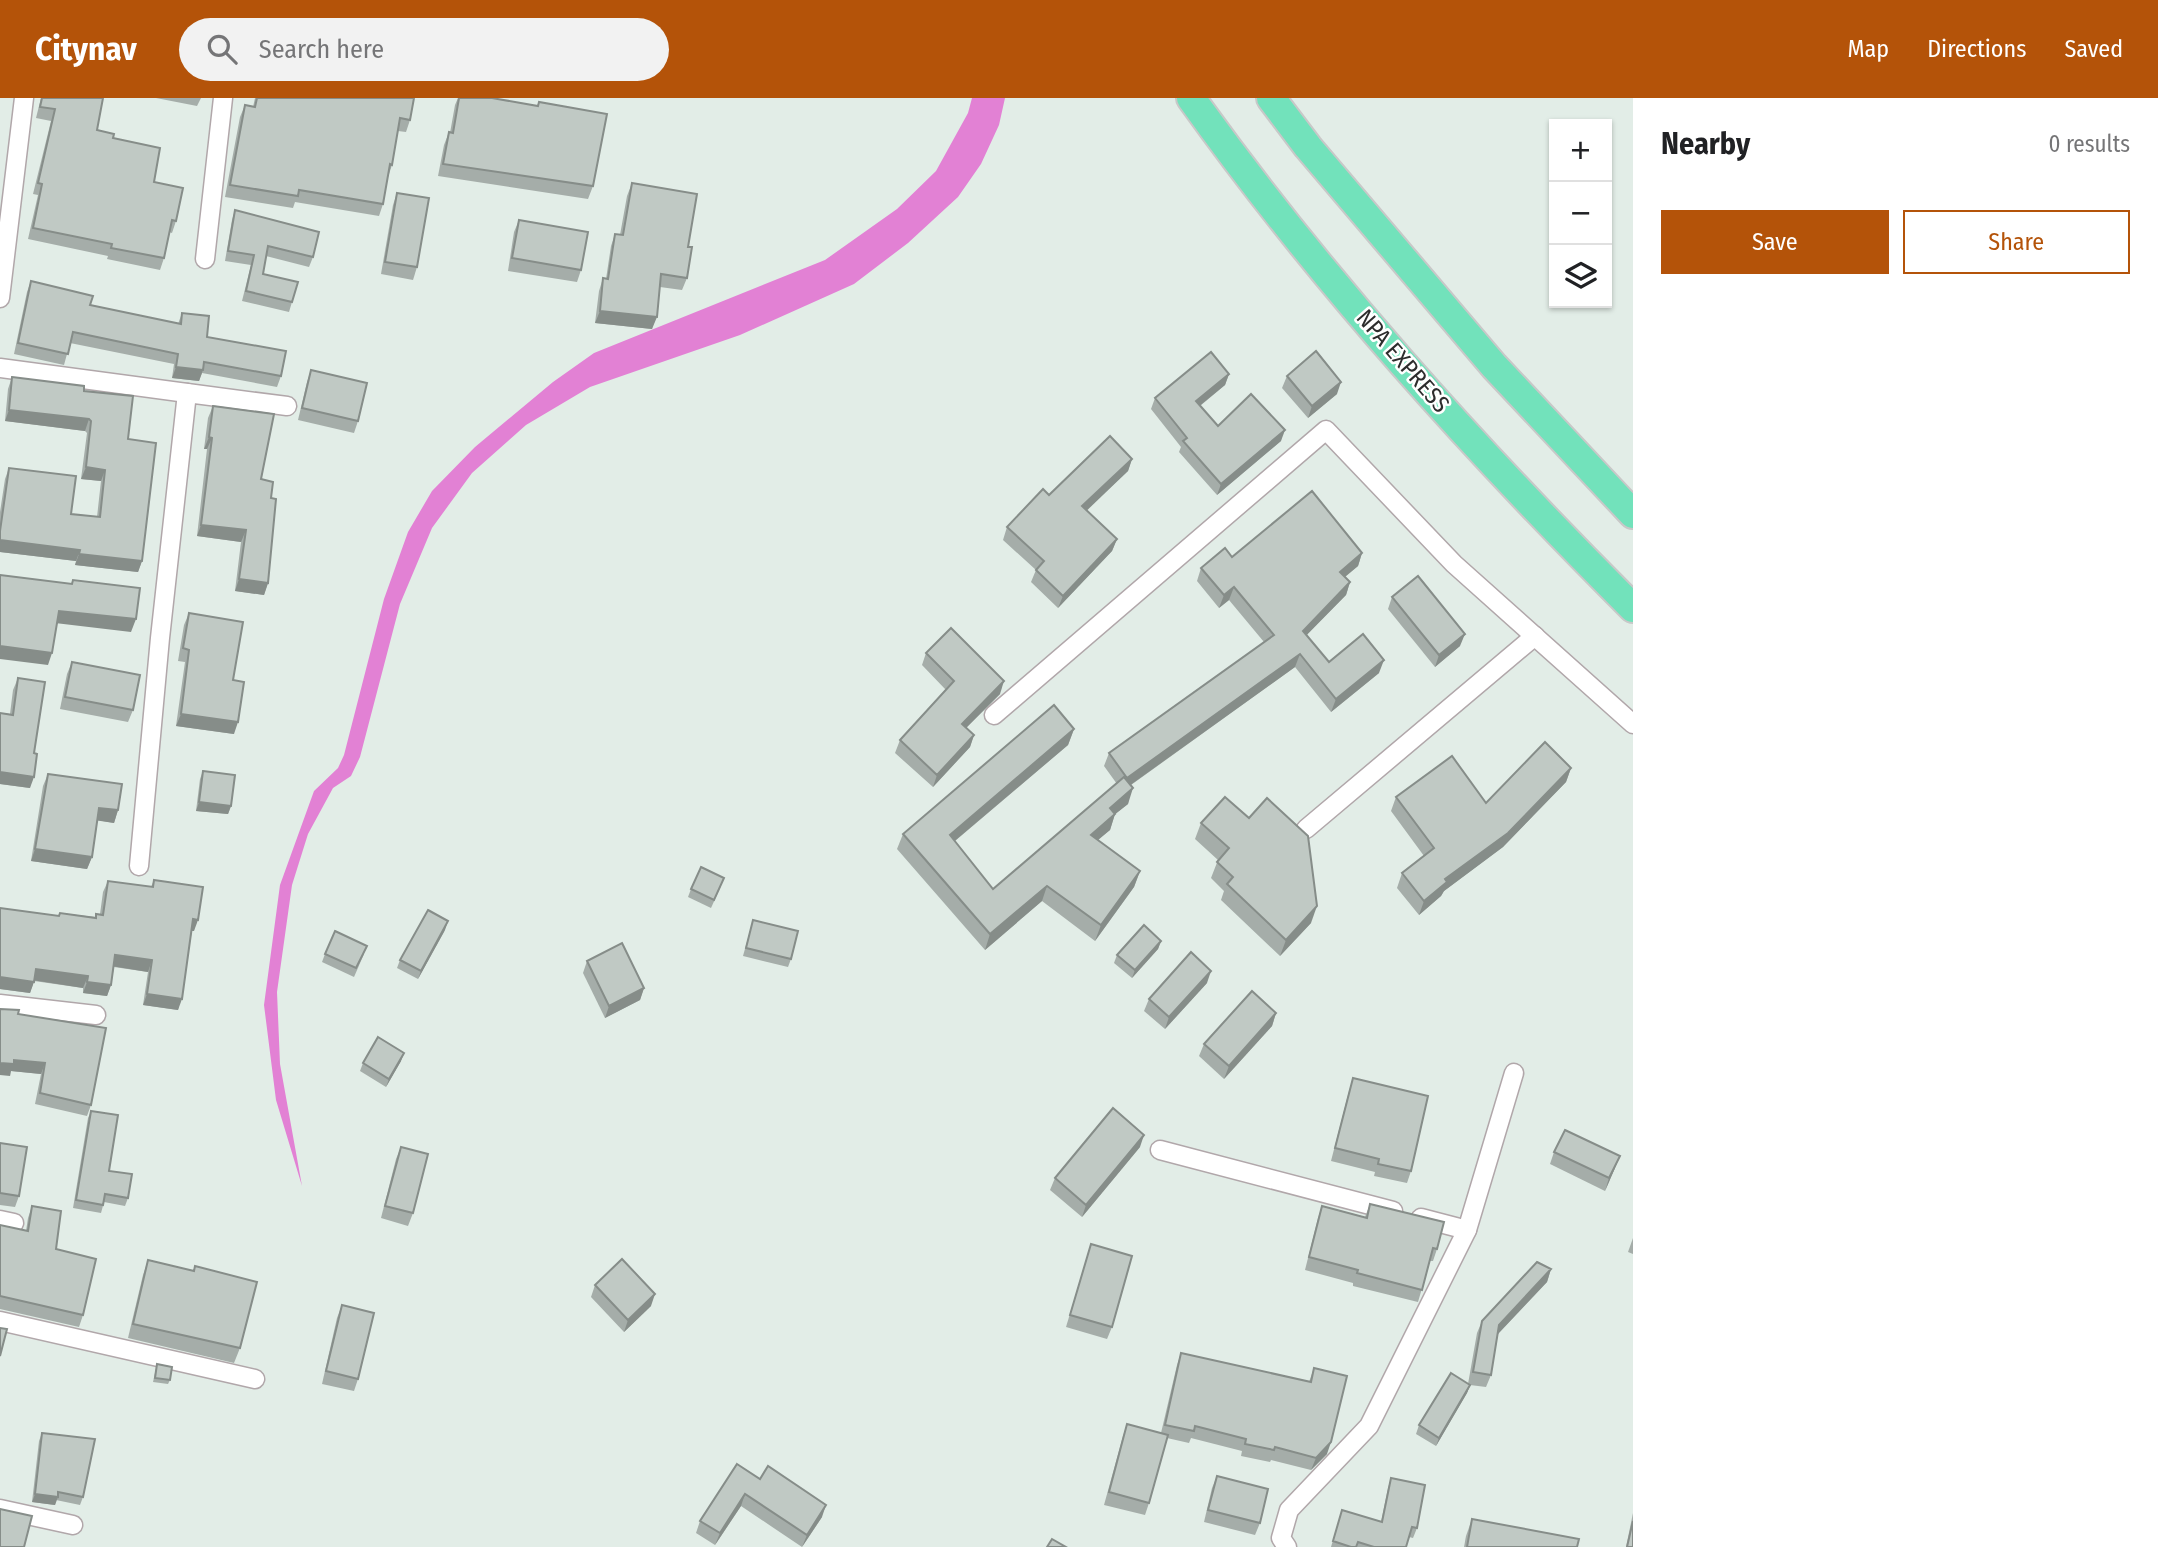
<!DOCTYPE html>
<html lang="en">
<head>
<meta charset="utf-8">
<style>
  :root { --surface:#fff; --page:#f2f2f2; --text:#202124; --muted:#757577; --line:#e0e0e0; --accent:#b45309 }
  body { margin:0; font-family:"Fira Sans Condensed",sans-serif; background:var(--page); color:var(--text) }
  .controls { position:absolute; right:21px; top:21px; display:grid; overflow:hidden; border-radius:0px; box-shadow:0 2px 5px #0004 }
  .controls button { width:63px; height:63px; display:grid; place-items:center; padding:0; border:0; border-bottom:2px solid var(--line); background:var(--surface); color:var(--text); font:35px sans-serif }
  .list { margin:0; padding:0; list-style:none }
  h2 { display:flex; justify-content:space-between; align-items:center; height:91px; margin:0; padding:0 28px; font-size:30px }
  h2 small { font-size:23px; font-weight:400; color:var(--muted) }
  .actions { display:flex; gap:14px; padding:21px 28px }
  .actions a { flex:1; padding:16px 0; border:2px solid var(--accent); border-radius:0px; text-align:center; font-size:24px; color:var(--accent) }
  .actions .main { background:var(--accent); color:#fff }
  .icon { flex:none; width:38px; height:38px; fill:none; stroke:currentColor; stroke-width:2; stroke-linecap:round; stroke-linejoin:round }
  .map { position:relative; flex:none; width:1633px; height:1449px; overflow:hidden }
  header { display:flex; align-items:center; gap:42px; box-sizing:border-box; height:98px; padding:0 35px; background:var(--accent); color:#fff }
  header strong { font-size:33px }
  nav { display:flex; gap:38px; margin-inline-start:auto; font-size:24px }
  .search { width:490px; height:63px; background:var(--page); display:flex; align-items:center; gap:18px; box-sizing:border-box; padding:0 24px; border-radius:38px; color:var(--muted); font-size:26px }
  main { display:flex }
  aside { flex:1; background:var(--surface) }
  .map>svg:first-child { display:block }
  .water { fill:#e281d4 }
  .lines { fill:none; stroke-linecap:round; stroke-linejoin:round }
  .street-casing { stroke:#b1a7aa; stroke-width:21 }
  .primary-casing { stroke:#c8c8c8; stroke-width:32 }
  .street { stroke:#fff; stroke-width:18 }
  .primary { stroke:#72e2bb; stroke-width:28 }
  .wall { fill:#a5ada9 }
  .shaded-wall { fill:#868d89 }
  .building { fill:#c0c9c4; stroke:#868d89; stroke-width:2 }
  .labels { text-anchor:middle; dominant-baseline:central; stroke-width:5; stroke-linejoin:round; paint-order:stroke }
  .street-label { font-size:24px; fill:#2d2d2d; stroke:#fff }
</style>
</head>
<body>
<header>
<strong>Citynav</strong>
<div class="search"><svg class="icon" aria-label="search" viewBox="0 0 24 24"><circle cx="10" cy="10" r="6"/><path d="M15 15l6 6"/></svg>Search here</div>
<nav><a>Map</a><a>Directions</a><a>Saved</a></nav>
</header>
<main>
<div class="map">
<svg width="1633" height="1449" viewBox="0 0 1633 1449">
  <rect width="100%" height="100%" fill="#e2ede7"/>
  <path class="water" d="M972,0H1005L999,27L981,66L958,99L908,145L854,186L740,237L590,289L526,327L472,375L432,430L400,506L360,659L351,678L333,690L308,736L292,787L277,894L280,966L302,1088L276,1002L264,907L280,787L314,693L338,670L344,657L384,501L408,434L432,393L475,349L553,284L594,255L825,162L897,111L936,73L968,15Z"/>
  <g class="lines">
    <defs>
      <g id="street">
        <path d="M205,161L223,0"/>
        <path d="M0,200L24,0"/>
        <path d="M0,270L187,295"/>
        <path d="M994,617L1326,332L1454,466L1633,626"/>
        <path d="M1306,731L1535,538"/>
        <path d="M139,768L160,540L187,295L287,308"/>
        <path d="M0,906L96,917"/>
        <path d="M1160,1052L1393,1113"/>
        <path d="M0,1122L14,1125"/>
        <path d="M1467,1132L1514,975"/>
        <path d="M0,1223L255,1281"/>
        <path d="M0,1411L73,1427"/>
        <path d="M1287,1449L1281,1440L1289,1412L1369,1328L1467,1132L1421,1120"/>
      </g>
      <g id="primary">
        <path d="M1191,0C1322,183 1474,351 1633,510"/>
        <path d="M1271,0L1308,49L1494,268L1633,416"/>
      </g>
    </defs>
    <use href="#street" class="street-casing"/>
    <use href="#primary" class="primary-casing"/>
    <use href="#street" class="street"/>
    <use href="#primary" class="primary"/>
  </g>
  <g class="wall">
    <path d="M41,0H103L97,32L113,40L154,84L176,123L172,135L169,134L164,160L160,172L107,161L108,158L28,141L38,97L33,96L51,23L36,20Z"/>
    <path d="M156,0H201L197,8Z"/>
    <path d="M255,0H414L410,22L406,34L398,33L392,67L388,79L383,106L379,118L295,104L293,110L225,99L240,19L245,7L253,9Z"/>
    <path d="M458,0H492L538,8L539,4L593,88L588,101L438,78L444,47L449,34L450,35L455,7Z"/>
    <path d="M632,85L688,149L687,180L682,192L660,189L652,231L595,225L599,193L603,180L606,181L611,148L615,136L620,137L627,98Z"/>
    <path d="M397,95L417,169L413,182L381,176L393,107Z"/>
    <path d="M235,112L313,159L309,169L266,158L263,176L292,204L289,214L242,203L251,167L225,163L232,122Z"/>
    <path d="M519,122L581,172L577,184L508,173L514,134Z"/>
    <path d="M31,183L90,207L178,226L182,215L207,239L281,278L277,289L202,275L199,283L172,280L174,266L70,245L64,267L14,256L27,194Z"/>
    <path d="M311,272L358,323L354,335L298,322L307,284Z"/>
    <path d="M1229,276L1225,287L1200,308L1218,328L1281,343L1217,397L1179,354L1181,349L1151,311L1155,300Z"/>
    <path d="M1287,278L1337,296L1308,320L1282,290Z"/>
    <path d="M12,279L84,293L128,341L142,463L138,474L75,467L76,463L0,454V414L5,381L9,370L71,416L97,419L101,383L81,381L87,335L85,333L5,323L8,291Z"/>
    <path d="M213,308L261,381L271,400L268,485L264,497L235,493L241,444L197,438L207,351H204L208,320Z"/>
    <path d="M1132,361L1128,373L1086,412L1117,441L1112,453L1058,510L1031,484L1036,472L1003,442L1007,429L1049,397Z"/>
    <path d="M1362,455L1358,468L1345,479L1350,484L1346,497L1306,537L1329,564L1379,575L1331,614L1295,569L1131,687L1128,706L1115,716L1110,732L1097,742L1140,773L1134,789L1095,843L1042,803L985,852L897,751L903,736L1074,631L1068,647L955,743L993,791L1117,686L1104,668L1109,655L1264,544L1229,502L1219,510L1197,483L1201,470L1232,459Z"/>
    <path d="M1392,499L1460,548L1435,569L1388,511Z"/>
    <path d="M189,515L233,582L234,636L176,628L185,564L178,563L184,527Z"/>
    <path d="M926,555L1000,596L966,630L974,637L970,649L933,689L895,655L900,642L946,592L922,567Z"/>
    <path d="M72,564L133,612L128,624L60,611L67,576Z"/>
    <path d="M18,580L30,690L0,686V615L10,616L13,592Z"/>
    <path d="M1571,670L1566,684L1503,749L1444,793L1441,798L1419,817L1397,790L1402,775L1424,758L1391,713L1396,699L1486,705Z"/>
    <path d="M203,673L231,708L228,716L196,713L200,681Z"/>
    <path d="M48,676L118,712L114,725L97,722L92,759L87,771L31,763L43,688Z"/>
    <path d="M1201,725L1311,825L1280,858L1221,802L1224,793L1211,780L1218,762L1195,741Z"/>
    <path d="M154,782L194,833H192L178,912L143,907L148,874L114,869L111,887L107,898L83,895V890L34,883L30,895L0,891V810L59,818L60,815L95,819L96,816H100L103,794L108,783L151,789Z"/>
    <path d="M721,788L711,810L688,799L691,791Z"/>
    <path d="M753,822L791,861L788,869L743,858Z"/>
    <path d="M445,832L418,881L397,870L400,862Z"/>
    <path d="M1161,843L1158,851L1132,880L1114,865L1117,857Z"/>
    <path d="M325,856H364L354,879L322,864Z"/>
    <path d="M587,863L644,890L640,902L605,920L583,875Z"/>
    <path d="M1207,885L1165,931L1144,913L1149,901Z"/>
    <path d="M1276,915L1272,928L1224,981L1199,958L1204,946Z"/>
    <path d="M18,916L91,1007L87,1018L35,1006L41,976L11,973L10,978Z"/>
    <path d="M401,963L386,989L360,973L363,965Z"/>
    <path d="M1353,980L1411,1073L1407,1085L1374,1078L1375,1074L1331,1063L1349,993Z"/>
    <path d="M91,1013L109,1073L128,1100L125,1108L104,1104L101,1115L73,1110L88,1020Z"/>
    <path d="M0,1045L19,1098L15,1109L0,1107Z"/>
    <path d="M401,1049L413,1115L408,1128L381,1120L396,1061Z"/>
    <path d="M1140,1049L1082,1119L1050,1092L1055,1080Z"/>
    <path d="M1554,1054L1615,1070L1605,1093L1550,1066Z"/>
    <path d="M1370,1106L1437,1151L1433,1163H1430L1418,1204L1353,1188V1185L1305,1172L1318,1120L1322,1108L1365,1119Z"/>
    <path d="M32,1108L56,1151L83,1217L79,1229L0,1211V1127L26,1133L28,1120Z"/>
    <path d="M1633,1140V1156L1628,1154Z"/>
    <path d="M1091,1146L1112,1229L1107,1241L1066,1229Z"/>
    <path d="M148,1162L240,1250L234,1265L128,1240L143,1177Z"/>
    <path d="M1551,1171L1547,1184L1498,1236L1491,1277L1486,1289L1470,1287L1467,1295L1436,1348L1416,1336L1419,1327L1468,1286L1477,1235L1482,1223Z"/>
    <path d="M595,1187L651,1208L624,1234L591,1199Z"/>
    <path d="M342,1207L358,1281L354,1293L322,1286L337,1220Z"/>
    <path d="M1181,1255L1309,1284L1314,1270L1327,1356L1311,1372L1271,1362L1270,1364L1241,1358L1242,1353L1191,1340L1189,1345L1167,1340L1149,1405L1145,1417L1104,1407L1123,1338L1127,1326L1161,1335L1177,1267Z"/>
    <path d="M157,1266L170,1282L168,1286L153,1284Z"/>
    <path d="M42,1335L83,1399L80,1407L56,1402L55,1407L32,1404L39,1343Z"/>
    <path d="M1217,1378L1260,1425L1255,1437L1204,1424L1212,1390Z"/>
    <path d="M1391,1380L1417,1430L1413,1440L1409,1439L1406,1449H1331L1342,1412L1381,1424L1388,1390Z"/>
    <path d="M760,1381L822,1419L802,1449L741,1408L715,1447L696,1435L700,1423Z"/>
    <path d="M1633,1415V1449H1626Z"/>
    <path d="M1472,1421L1577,1449H1464L1466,1438Z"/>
  </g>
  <g class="shaded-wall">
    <path d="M600,213L657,219L652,231L595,225Z"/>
    <path d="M176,269L203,272L199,283L172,280Z"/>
    <path d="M1229,276L1225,287L1192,314L1196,303Z"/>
    <path d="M1341,284L1337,296L1308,320L1312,308Z"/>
    <path d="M9,312L89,321L85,333L5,323Z"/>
    <path d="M1285,332L1281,343L1217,397L1221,386Z"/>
    <path d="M209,339L212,340L207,351H204Z"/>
    <path d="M1132,361L1128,373L1078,421L1082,408Z"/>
    <path d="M86,369L105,372L101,383L81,381Z"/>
    <path d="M201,427L246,432L241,444L197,438Z"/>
    <path d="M1117,441L1112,453L1058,510L1063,498Z"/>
    <path d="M0,442L80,452L76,463L0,454Z"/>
    <path d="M1362,455L1358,468L1335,487L1340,474Z"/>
    <path d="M79,456L142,463L138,474L75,467Z"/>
    <path d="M239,481L268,485L264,497L235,493Z"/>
    <path d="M1350,484L1346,497L1298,546L1303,533Z"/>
    <path d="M1234,489L1229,502L1219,510L1224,497Z"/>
    <path d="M59,513L136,521L131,534L55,525Z"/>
    <path d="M1465,536L1460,548L1435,569L1439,557Z"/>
    <path d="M0,548L52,555L48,567L0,561Z"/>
    <path d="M1300,556L1295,569L1122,693L1127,680Z"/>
    <path d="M1384,562L1379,575L1331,614L1336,601Z"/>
    <path d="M1004,583L1000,596L958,638L962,626Z"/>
    <path d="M181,616L238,624L234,636L176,628Z"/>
    <path d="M1074,631L1068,647L944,752L950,737Z"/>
    <path d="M974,637L970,649L933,689L937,677Z"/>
    <path d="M1571,670L1566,684L1503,749L1444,793L1441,798L1419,817L1424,803L1445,781Z"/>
    <path d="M0,674L34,679L30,690L0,686Z"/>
    <path d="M1133,690L1128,706L1104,725L1110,710Z"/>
    <path d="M199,704L231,708L228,716L196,713Z"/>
    <path d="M99,710L118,712L114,725L94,722Z"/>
    <path d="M1115,716L1110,732L1085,753L1091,737Z"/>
    <path d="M35,751L92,759L87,771L31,763Z"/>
    <path d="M1140,773L1134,789L1095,843L1101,827Z"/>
    <path d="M1047,788L1042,803L985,852L990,836Z"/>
    <path d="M1317,808L1311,825L1280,858L1286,842Z"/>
    <path d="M193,821L198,822L194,833H189Z"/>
    <path d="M448,823L445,832L418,881L421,873Z"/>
    <path d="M1161,843L1158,851L1132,880L1135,872Z"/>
    <path d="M115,857L152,862L148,874L111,868Z"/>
    <path d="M36,871L88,878L83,890L32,882Z"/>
    <path d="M1211,873L1207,885L1165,931L1169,919Z"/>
    <path d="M0,879L34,884L30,895L0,891Z"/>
    <path d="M87,884L111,887L107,898L83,895Z"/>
    <path d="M644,890L640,902L605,920L609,908Z"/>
    <path d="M147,896L182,901L178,912L143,907Z"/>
    <path d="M1276,915L1272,928L1224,981L1229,968Z"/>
    <path d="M404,955L401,963L386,989L389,981Z"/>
    <path d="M14,962L45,965L41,976L11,973L10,978L0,977V965Z"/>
    <path d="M1144,1037L1140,1049L1082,1119L1086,1107Z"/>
    <path d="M1620,1058L1615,1070L1605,1093L1609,1080Z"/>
    <path d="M1551,1171L1547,1184L1495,1239L1499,1227Z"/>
    <path d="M655,1196L651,1208L624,1234L628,1222Z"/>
    <path d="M1470,1287L1467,1295L1436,1348L1439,1340Z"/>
    <path d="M1331,1344L1327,1356L1311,1372L1316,1360Z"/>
    <path d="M35,1396L58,1399L55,1407L32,1404Z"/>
    <path d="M745,1396L741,1408L715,1447L720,1435Z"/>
    <path d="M826,1407L822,1419L802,1449L807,1437Z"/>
  </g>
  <g class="building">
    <path d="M42,0H103L97,32L114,36L113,40L160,50L154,84L183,90L176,123L172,122L164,160L111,150L112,146L33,130L42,86L38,85L55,11L40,9Z"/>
    <path d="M257,0H414L410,22L400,20L392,67L390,66L383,106L299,92L298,98L230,87L245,7L255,9Z"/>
    <path d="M459,0H492L538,8L539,4L607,16L593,88L443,66L449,34L453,35Z"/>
    <path d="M632,85L697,96L688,149H692L687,180L661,176L657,219L600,213L603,180L608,181L615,136L623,137Z"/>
    <path d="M397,95L429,100L417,169L385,164Z"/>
    <path d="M235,112L319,134L313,159L268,148L263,176L298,184L292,204L246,193L254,157L228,153Z"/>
    <path d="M519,122L588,134L581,172L512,160Z"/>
    <path d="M31,183L93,198L90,207L181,226L182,215L209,218L207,239L286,253L281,278L204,264L203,272L176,269L178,256L73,234L68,256L18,245Z"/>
    <path d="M1316,253L1341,284L1312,308L1287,278Z"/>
    <path d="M1211,254L1229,276L1196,303L1218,328L1251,296L1285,332L1221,386L1183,343L1187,340L1155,300Z"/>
    <path d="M311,272L367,285L358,323L302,310Z"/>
    <path d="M12,279L84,288V293L133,298L128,341L156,345L142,463L79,456L80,452L0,442V433L9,370L76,378L71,416L100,419L105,372L86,369L91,323L89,321L9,312Z"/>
    <path d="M213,308L274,316L261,381L273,384L271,400L276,401L268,485L239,481L246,432L201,427L212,340L209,339Z"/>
    <path d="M1110,338L1132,361L1082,408L1117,441L1063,498L1036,472L1044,463L1007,429L1043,391L1049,397Z"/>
    <path d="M1312,393L1362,455L1340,474L1350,484L1303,533L1329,564L1363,536L1384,562L1336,601L1300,556L1127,680L1109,655L1274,537L1234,489L1224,497L1201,470L1225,450L1232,459Z"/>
    <path d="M0,477L72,486L73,482L140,490L136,521L59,513L52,555L0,548Z"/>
    <path d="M1418,478L1465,536L1439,557L1392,499Z"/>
    <path d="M189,515L243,524L233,582L244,584L238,624L181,616L189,552L183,550Z"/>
    <path d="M951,530L1004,583L962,626L974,637L937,677L900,642L954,583L926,555Z"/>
    <path d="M72,564L140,577L133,612L65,599Z"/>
    <path d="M18,580L45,584L34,655L37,656L34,679L0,674V615L13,617Z"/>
    <path d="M1054,607L1074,631L950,737L993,791L1124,679L1133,690L1110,710L1115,716L1091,737L1140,773L1101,827L1047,788L990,836L903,736Z"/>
    <path d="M1545,644L1571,670L1508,735L1445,781L1447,784L1424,803L1402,775L1434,750L1396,699L1452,658L1486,705Z"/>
    <path d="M203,673L235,677L231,708L199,704Z"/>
    <path d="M48,676L122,686L118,712L99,710L92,759L35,751Z"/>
    <path d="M1225,699L1249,720L1267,700L1308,738L1317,808L1286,842L1227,786L1233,779L1217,764L1229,750L1201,725Z"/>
    <path d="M701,769L724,780L714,802L691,791Z"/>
    <path d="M154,782L203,789L198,822L193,821L182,901L147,896L152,862L115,857L111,887L87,884L88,878L36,871L34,884L0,879V810L59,818L60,815L96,820V816L103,817L108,783L153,789Z"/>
    <path d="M428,812L448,823L421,873L400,862Z"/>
    <path d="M753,822L798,833L791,861L746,850Z"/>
    <path d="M1144,827L1161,843L1135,872L1117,857Z"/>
    <path d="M335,833L367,848L356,870L325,856Z"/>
    <path d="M622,845L644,890L609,908L587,863Z"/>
    <path d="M1191,854L1211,873L1169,919L1149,901Z"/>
    <path d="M1252,893L1276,915L1229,968L1204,946Z"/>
    <path d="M0,911L19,912L18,916L106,930L91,1007L40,995L45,965L14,962V966L0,965Z"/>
    <path d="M378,939L404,955L389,981L363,965Z"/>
    <path d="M1353,980L1428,998L1411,1073L1378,1066L1379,1061L1335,1050Z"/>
    <path d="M1113,1010L1144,1037L1086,1107L1055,1080Z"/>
    <path d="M91,1013L118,1017L109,1073L132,1076L128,1100L105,1096L103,1107L76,1102Z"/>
    <path d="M1565,1032L1620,1058L1609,1080L1554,1054Z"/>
    <path d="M0,1045L27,1049L19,1098L0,1095Z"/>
    <path d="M401,1049L428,1056L413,1115L385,1108Z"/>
    <path d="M1370,1106L1444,1124L1437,1151L1433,1150L1422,1192L1357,1175L1358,1172L1309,1159L1322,1108L1367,1120Z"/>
    <path d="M32,1108L61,1113L56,1151L96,1161L83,1217L0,1198V1127L28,1133Z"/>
    <path d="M1091,1146L1132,1158L1112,1229L1070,1217Z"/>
    <path d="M622,1161L655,1196L628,1222L595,1187Z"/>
    <path d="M148,1162L194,1173L195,1168L257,1184L240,1250L133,1226Z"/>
    <path d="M1537,1164L1551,1171L1499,1227L1491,1277L1473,1274L1482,1223Z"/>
    <path d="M342,1207L374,1215L358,1281L326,1273Z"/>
    <path d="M0,1230L7,1231L0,1258Z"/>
    <path d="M1181,1255L1311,1284L1314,1270L1347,1278L1331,1344L1316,1360L1275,1349L1274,1352L1245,1346L1246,1341L1195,1328L1194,1333L1165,1327Z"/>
    <path d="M157,1266L172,1269L170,1282L155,1280Z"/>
    <path d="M1451,1275L1470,1287L1439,1340L1419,1327Z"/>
    <path d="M1127,1326L1168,1337L1149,1405L1109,1394Z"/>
    <path d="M42,1335L95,1341L83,1399L58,1394V1399L35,1396Z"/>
    <path d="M737,1366L760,1381L768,1368L826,1407L807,1437L745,1396L720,1435L700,1423Z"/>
    <path d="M1217,1378L1268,1391L1260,1425L1208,1412Z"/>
    <path d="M1391,1380L1425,1387L1417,1430L1412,1429L1406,1449H1374L1358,1444L1356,1449H1351L1333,1443L1342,1412L1382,1424Z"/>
    <path d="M0,1411L32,1418L24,1449H0Z"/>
    <path d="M1472,1421L1579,1441L1577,1449H1467Z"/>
    <path d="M1633,1423V1449H1627Z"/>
    <path d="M1052,1441L1066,1449H1047Z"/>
  </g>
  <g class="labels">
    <g class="street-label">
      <text transform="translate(1403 263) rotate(49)">NPA EXPRESS</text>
    </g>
  </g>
</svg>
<div class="controls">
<button>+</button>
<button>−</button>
<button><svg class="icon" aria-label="layers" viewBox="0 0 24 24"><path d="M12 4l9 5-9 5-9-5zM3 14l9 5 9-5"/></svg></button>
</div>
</div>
<aside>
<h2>Nearby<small>0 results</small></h2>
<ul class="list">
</ul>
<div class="actions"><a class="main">Save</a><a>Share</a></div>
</aside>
</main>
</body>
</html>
